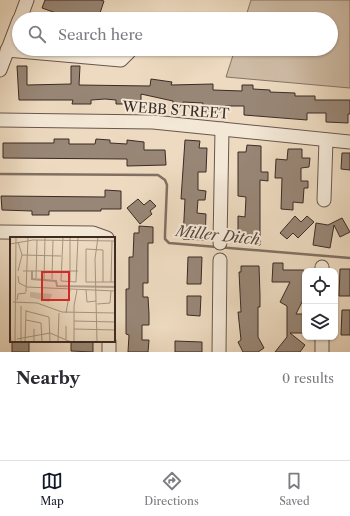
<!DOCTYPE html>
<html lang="en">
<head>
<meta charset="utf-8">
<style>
  :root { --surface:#fff; --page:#f7f7f7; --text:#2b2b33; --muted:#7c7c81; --line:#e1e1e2; --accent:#111827 }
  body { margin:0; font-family:"Libre Caslon Text",serif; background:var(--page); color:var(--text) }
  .controls { position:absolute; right:12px; bottom:12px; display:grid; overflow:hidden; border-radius:8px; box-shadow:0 1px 3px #0004 }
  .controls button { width:36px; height:36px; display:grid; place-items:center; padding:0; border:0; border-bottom:1px solid var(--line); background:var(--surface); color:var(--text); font:20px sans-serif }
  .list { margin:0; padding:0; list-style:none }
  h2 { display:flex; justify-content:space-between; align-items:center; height:52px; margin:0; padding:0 16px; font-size:17px }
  h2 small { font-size:13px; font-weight:400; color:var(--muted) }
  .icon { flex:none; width:22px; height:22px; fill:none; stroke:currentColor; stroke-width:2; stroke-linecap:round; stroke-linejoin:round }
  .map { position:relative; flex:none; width:350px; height:352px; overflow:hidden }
  .search { position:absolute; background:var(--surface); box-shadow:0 1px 3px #0004; left:12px; right:12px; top:12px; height:44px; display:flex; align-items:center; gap:10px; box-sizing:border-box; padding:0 14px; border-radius:22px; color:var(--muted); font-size:15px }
  .sheet { height:108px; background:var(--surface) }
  nav { display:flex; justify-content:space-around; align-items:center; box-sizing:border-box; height:56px; border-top:1px solid var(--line); background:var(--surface); font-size:11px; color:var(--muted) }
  nav a { display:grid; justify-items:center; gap:2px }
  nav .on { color:var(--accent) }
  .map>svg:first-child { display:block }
  .green { fill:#cfbca6; stroke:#857466 }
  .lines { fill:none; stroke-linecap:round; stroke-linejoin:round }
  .stream { stroke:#817062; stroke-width:2.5 }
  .building { fill:#988676; stroke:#3b2b25 }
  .minor-casing { stroke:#68574c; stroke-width:15 }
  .minor { stroke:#f3e7d6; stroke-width:13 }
  .labels { text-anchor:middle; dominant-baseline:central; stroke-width:4; stroke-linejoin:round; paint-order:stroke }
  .street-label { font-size:14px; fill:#3b2b25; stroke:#f3e7d6 }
  .water-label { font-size:15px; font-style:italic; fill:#58483e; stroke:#f3e7d6 }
  .inset-river { fill:none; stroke:#b09e8b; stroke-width:2 }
  .inset-road { fill:none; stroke:#a69482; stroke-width:1 }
  .view { fill:#d62828; fill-opacity:0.15; stroke:#d62828; stroke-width:2 }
  .inset-edge { fill:none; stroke:#3b2b25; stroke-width:2 }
</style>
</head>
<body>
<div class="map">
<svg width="350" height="352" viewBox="0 0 350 352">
  <rect width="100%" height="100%" fill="#eddac0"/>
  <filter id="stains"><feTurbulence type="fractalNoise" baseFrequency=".005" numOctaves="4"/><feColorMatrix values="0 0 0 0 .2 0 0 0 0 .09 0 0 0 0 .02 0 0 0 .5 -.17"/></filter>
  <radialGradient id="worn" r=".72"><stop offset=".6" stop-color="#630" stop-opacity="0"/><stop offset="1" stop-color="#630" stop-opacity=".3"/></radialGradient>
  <path class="green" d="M251,0H350V88L226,77L235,49H331V19H245Z"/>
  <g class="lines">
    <path class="stream" d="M0,174L158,175L165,180L167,185L165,234V239L169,243L350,258"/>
  </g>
  <g class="building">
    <path d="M45,0H100L104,1L98,19H63L55,16L56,13L42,8Z"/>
    <path d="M17,66H27V85L71,84V66H80L79,85L150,86L151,79L172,82L171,85L213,84V90L242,91V85H253V89L270,90V92L295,93V96H315V100H350V114H348V123L326,122V113H307V120L244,115V106H225V112L202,111L203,103L183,102V107H173V101L141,94V100H131V104H116V100L105,99L91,100V104H72L73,100H19Z"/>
    <path d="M54,139H69V144H95L96,139L110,140V143L127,144V140L144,142V150H165L166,165L127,166V159L3,158V143H54Z"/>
    <path d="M185,140L200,141L199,148H207L206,172H198V190L206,191L205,200H198L197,213L206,214L205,240L183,239L185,199H181Z"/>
    <path d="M247,145L261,146V172H268V181L260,180V245L238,243V216L245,217L246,197L238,196V152H246Z"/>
    <path d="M288,149H302V158H310L309,167L301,168V181H308V188H304L303,203L293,202V210L281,209L282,178H275L276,159L287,160Z"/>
    <path d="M342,153H350V170L341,169Z"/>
    <path d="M105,190L121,191V209H101V211H49V215H32V211L2,210L1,196L105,197Z"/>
    <path d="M138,199L144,205L150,200L156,206L150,211L152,214L140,224L127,208Z"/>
    <path d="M295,216L301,222L307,216L314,222L298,238L293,233L287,239L280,233Z"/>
    <path d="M342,218L350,232L340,237L334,225L330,248L313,245L316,223L328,225Z"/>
    <path d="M139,226L153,227V243H148V283H143V297H148L149,314V325H142V340H149L148,352H128L129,335L126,334V289H129V257H133L134,233H139Z"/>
    <path d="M188,257H202L201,284H187Z"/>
    <path d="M273,263H283V270H304L305,296L296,314H305L304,333H290L305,345L300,352H275L287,337V306L280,302L290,282H272Z"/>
    <path d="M241,266H259L260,295V307H258V337L264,348L258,352H243L238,342L241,340L238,312H241L239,272H241Z"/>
    <path d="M340,269H350V296H339Z"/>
    <path d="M187,296H201L200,316L187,315Z"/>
    <path d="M342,310H350V335H341Z"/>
    <rect x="12" y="341" width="17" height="11"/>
    <path d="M71,341H93V352L71,351Z"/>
    <path d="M175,341L202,342V352H175Z"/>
  </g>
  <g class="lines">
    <defs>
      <g id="minor">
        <path d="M20,19L27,0"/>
        <path d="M7,50L121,60L129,52L127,49"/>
        <path d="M0,70L19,20"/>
        <path d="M0,120L153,122L350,142"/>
        <path d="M324,200L326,140"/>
        <path d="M0,232L93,233L107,238"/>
        <path d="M220,243L222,129"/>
        <path d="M322,271V267"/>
        <path d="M109,352V341"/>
        <path d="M219,352L220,260"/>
        <path d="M322,352V337"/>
      </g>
    </defs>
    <use href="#minor" class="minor-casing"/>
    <use href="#minor" class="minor"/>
  </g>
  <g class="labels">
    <g class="street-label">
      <text transform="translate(176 110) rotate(4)">WEBB STREET</text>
    </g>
    <g class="water-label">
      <text transform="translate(218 235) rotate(6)">Miller Ditch</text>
    </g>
  </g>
  <g transform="translate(10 237)">
    <rect width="105" height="105" fill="#eddac0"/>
    <path d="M20,55L42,57L39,65L20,60Z" fill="#cfbca6"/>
    <path class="inset-river" d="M22,34V42L46,44L47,49L105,50"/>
    <path class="inset-road" d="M53,0L51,44L66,45L68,0M0,7L23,3L105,4M12,18L51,19M8,34L12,18L8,5M13,34H68M8,39L9,46L17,50L105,54M0,40V61M26,41L27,3M34,42L35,0M42,42L43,3M60,45V0M93,45V13L76,12V45H104M101,45L102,4M76,53L77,65L86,64M16,55L18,0M7,63L8,57L16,56M3,65L27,66L52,75L105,76M87,67L100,66L101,54M16,74L39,80L40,105M56,76L60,53M16,83L31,86L32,105M64,84L105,85M24,92V105M64,92L105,93M0,93L1,105M7,102L40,96L61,105M56,102V89M5,105L6,0M11,105V69M15,105L16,73M48,105L49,76M64,105V69L67,53M87,105L85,22L88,0"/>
    <path class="view" d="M32,35H59V63H32Z"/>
    <rect width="105" height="105" class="inset-edge"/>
  </g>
  <rect width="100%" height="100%" filter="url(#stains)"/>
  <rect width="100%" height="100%" fill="url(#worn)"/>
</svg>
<div class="controls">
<button><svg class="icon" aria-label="locate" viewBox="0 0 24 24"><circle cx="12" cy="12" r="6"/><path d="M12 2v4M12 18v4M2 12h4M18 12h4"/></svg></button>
<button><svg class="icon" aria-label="layers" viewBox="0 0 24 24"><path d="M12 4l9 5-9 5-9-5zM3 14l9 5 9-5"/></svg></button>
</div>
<div class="search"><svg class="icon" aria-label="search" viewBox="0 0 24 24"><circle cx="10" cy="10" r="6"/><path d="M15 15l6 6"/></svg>Search here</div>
</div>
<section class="sheet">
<h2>Nearby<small>0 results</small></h2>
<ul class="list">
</ul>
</section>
<nav>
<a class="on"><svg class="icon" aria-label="map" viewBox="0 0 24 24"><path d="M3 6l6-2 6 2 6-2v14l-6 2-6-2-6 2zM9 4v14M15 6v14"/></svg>Map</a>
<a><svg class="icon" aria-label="directions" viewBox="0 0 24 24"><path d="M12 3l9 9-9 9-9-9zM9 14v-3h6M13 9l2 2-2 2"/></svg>Directions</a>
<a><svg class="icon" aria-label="saved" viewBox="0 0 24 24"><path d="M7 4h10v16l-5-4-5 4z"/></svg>Saved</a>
</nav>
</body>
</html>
